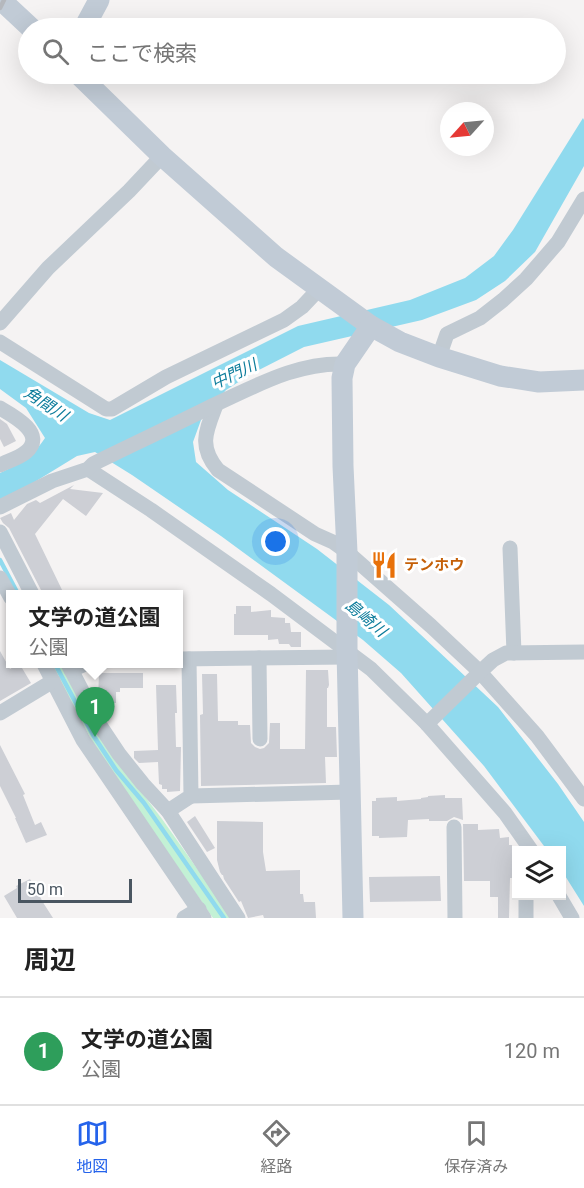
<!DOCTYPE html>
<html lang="ja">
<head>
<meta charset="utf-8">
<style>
  :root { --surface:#fff; --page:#f2f2f2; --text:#222; --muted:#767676; --line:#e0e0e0; --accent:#2563eb }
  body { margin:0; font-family:Roboto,"Noto Sans JP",sans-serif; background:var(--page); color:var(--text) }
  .controls { position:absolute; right:18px; bottom:18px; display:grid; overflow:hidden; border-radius:0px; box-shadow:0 6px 24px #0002 }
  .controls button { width:54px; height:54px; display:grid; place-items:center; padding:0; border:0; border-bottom:2px solid var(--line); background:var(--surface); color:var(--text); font:30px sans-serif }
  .compass { position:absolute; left:440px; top:102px; width:54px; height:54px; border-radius:50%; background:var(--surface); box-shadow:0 6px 24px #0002; rotate:243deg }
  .scale { position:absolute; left:18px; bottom:15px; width:114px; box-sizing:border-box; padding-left:6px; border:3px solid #4a5661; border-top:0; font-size:16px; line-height:21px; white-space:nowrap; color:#4a5661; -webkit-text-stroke:4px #fff; paint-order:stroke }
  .you { position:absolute; left:276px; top:542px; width:21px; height:21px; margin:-15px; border:4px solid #fff; border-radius:50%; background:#1a73e8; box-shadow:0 0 0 9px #1a73e833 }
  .badge { display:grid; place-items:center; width:39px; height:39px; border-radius:50%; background:var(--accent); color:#fff; font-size:20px; font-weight:700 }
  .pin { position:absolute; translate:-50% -50px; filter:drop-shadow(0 2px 3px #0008) }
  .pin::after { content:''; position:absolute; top:32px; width:21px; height:18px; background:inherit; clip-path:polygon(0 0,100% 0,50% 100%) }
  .popup { position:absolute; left:6px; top:590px; width:177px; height:78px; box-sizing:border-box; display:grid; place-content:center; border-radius:0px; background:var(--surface); filter:drop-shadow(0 2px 4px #0005); font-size:20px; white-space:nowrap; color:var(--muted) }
  .popup b { font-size:22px; color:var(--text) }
  .popup::after { content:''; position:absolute; left:50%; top:100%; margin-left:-12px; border:12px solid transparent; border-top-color:var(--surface) }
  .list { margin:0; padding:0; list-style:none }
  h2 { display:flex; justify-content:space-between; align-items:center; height:78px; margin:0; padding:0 24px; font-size:26px }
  h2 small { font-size:20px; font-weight:400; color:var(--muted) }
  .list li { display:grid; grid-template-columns:39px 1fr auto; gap:18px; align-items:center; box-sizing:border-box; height:108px; padding:0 24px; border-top:2px solid var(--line) }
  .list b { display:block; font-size:22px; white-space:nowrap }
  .list p { margin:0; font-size:20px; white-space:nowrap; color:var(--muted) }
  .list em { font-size:20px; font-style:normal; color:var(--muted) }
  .icon { flex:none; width:33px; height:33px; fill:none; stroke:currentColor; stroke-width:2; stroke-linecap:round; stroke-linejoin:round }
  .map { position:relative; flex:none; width:584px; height:918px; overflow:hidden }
  .search { position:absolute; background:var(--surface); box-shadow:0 6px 24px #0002; left:18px; right:18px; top:18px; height:66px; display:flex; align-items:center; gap:15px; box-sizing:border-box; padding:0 21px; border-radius:33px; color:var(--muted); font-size:22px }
  .sheet { height:186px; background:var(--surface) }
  nav { display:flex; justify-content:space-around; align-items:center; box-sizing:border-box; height:84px; border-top:2px solid var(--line); background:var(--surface); font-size:16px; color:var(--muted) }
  nav a { display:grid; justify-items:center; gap:3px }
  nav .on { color:var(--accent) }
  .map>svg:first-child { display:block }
  .green { fill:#c3f1d5 }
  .water { fill:#90daee }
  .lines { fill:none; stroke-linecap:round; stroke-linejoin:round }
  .stream { stroke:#90daee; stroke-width:4.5 }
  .building { fill:#cdcfd5 }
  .street { stroke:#c1cad2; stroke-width:15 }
  .secondary { stroke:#c1cbd6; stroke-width:21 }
  .rail { stroke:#b5b8bd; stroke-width:4.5 }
  .labels { text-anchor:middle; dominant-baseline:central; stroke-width:6; stroke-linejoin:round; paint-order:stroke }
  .food-label { font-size:15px; font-weight:bold; fill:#c56008; stroke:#fff; text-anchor:start }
  .water-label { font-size:16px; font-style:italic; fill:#0c7c9b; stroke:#fff }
</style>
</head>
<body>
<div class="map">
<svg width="584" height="918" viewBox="0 0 584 918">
  <rect width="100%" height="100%" fill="#f5f3f3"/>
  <path class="green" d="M50,664H62L105,744L162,819L232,918H213L97,750Z"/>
  <path class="water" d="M583,118L584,120V166L535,252L505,281L476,300L422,320L304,347L251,374L226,390L201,420L193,442L196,462L228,490L317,549L389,605L498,707L558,784L584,822V906L562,871V850H547L484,766L401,673L363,640L221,536L132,475L95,452L77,456L33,483L0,500V473C20,463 32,458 45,438L26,408L0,389V360L89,413L110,420L298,326L410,300L465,278L494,256L513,230Z"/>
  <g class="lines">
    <g class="stream">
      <path d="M0,560L18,594"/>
      <path d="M55,664L93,735L116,770L144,803L224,918"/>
    </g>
  </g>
  <g class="building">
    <path d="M0,419L7,424L16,441L4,447L0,439Z"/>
    <path d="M74,485L70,489L103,493L86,516L63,499L35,534L64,594H42L41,590L9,528L3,523L0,518L11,513L14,520L27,504L36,500L40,503Z"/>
    <path d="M236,606H251V612L271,610V617L285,618V623H290L291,632H301V647H291L289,644H279L278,639L268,640V635H234V614H236Z"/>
    <path d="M0,651L10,669L19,663L31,683L0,701Z"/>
    <path d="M306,670H328L329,685L328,688H327V727H336L337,757H325L326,783L201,786L200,715L203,714L202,674H217L218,721H238V725H250L251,743L255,747L260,749L264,748L269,743L270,723H280V749H305Z"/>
    <path d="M99,673H143V688H120V692H116V703H100L98,701Z"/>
    <path d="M156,685H176L177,713H175L176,747H181L180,791L167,792V789H162V785L159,784L158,762L139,763L134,758V751L158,750Z"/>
    <path d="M0,745L25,794L23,795L35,825L41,822L47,835L26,843L15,818H16L0,786Z"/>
    <path d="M445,795V798H462L463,820L454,817L447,821H429V819L408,820L407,837L379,838V836H372V801H376V798L397,797V801L421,799V798L428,797V796Z"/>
    <path d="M195,816L215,848L207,852L187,822Z"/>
    <path d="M217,821L263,822V852L266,871L300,870V894H303L304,902H315L316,918H264L263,915L248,918L241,901L239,902L224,879L223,875H222L220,872L217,860Z"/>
    <path d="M463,824H478V830L499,829L500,838L509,837V845H512L513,861L512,878H510L509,918H498V897H490V881H464Z"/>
    <path d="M440,876L441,901L370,902L369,877Z"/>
    <path d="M30,879L44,904L53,918H17L4,896L17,888L16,886Z"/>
  </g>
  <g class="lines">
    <g class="street">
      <path d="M0,323L48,268L129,191L162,156"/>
      <path d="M0,342L106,409H112L166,377L284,320L302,307L319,289"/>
      <path d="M439,357L447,334L480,318L503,300L526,279L558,242L584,199"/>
      <path d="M216,405C206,431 198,446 218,470L315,534L333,542L347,552L431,626L480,672L537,736L584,799"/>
      <path d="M0,408C14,416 47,434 26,452C19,458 8,461 0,465"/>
      <path d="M88,469L151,510L271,594L371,669L427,724L505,813L531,850"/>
      <path d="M0,507L52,481L88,469L93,464C134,444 174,425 214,405C256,386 297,362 345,364"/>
      <path d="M0,532L32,594"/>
      <path d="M510,548L514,653"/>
      <path d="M0,578L11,598"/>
      <path d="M259,658L260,739"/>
      <path d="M179,659L348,657"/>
      <path d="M44,664L83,740L204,918"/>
      <path d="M68,664L101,727L119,754L143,784L168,811L238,918"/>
      <path d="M71,670L85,664"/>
      <path d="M0,713L53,681"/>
      <path d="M427,724L480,672L493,660L506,653L584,652"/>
      <path d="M191,796L350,792"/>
      <path d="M168,811L191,796L189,659"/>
      <path d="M454,827L455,918"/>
      <path d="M559,896L572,918"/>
      <path d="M184,918L199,909"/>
      <path d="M526,918V896"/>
    </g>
    <g class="secondary">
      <path d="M1,0L31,28"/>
      <path d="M84,28L99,0"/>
      <path d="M78,74L162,156L276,257L371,326L400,342L439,357L500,376L539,382L584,380"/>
      <path d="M353,918L347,650V552L343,466L342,378L345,364L371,326"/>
    </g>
    <path class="rail" d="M0,8L4,0"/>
  </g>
  <defs>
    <symbol id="restaurant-bare" viewBox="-9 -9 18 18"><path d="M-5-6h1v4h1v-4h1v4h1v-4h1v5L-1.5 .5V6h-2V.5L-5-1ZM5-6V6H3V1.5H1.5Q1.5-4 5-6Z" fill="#e8710a" stroke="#fff" stroke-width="2.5" paint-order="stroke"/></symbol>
  </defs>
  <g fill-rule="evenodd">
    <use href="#restaurant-bare" x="365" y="546" width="38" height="38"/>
  </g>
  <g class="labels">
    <g class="food-label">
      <text x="404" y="565">テンホウ</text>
    </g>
    <g class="water-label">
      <text transform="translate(234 374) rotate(-25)">中門川</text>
      <text transform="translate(46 404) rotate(33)">角間川</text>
      <text transform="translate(366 618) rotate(40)">島崎川</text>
    </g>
  </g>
</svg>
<div class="controls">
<button><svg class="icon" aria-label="layers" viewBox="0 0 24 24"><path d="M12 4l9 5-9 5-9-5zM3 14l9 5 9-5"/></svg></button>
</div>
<svg class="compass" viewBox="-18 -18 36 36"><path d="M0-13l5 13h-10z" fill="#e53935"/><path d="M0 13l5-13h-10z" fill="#767676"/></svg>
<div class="scale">50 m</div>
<div class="you"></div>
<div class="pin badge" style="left:95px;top:737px;background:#2e9e5b">1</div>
<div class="popup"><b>文学の道公園</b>公園</div>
<div class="search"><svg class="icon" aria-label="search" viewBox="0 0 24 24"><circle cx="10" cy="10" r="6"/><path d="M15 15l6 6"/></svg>ここで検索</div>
</div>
<section class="sheet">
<h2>周辺<small></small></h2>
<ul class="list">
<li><span class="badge" style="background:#2e9e5b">1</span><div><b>文学の道公園</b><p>公園</p></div><em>120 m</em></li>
</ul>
</section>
<nav>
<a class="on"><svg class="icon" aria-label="map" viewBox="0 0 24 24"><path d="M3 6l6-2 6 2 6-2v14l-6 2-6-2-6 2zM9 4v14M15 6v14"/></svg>地図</a>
<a><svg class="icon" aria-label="directions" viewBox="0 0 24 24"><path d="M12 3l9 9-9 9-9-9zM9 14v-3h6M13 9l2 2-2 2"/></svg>経路</a>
<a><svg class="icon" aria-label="saved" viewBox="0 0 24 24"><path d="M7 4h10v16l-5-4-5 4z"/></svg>保存済み</a>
</nav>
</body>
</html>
